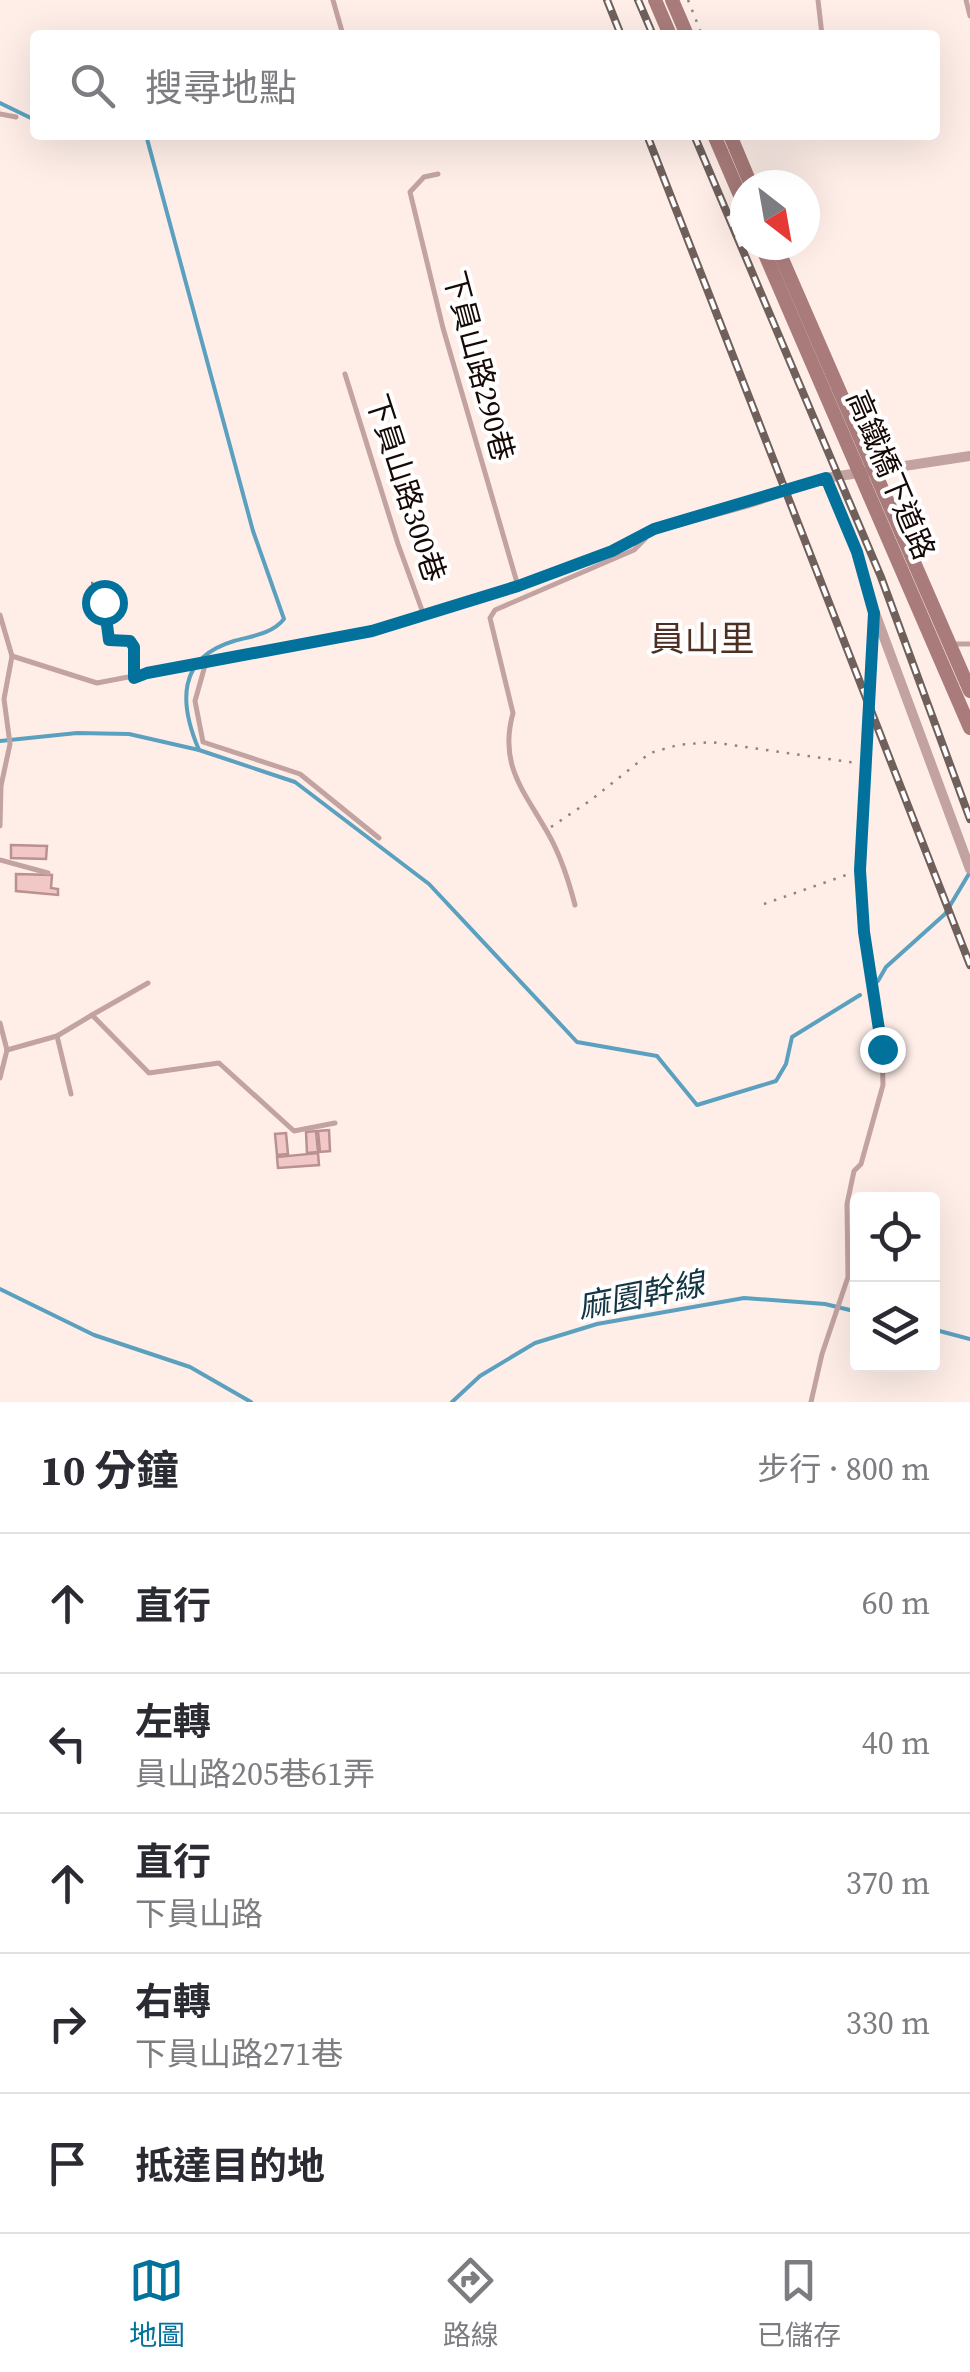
<!DOCTYPE html>
<html lang="zh-TW">
<head>
<meta charset="utf-8">
<style>
  :root { --surface:#fff; --page:#f2f2f3; --text:#2b2b33; --muted:#7c7c81; --line:#e1e1e2; --accent:#02729d }
  body { margin:0; font-family:"Source Serif 4","Noto Sans TC",serif; background:var(--page); color:var(--text) }
  .controls { position:absolute; right:30px; bottom:30px; display:grid; overflow:hidden; border-radius:10px; box-shadow:0 10px 40px #0002 }
  .controls button { width:90px; height:90px; display:grid; place-items:center; padding:0; border:0; border-bottom:2px solid var(--line); background:var(--surface); color:var(--text); font:50px sans-serif }
  .compass { position:absolute; left:730px; top:170px; width:90px; height:90px; border-radius:50%; background:var(--surface); box-shadow:0 10px 40px #0002; rotate:149deg }
  .stop { position:absolute; width:30px; height:30px; margin:-22px; border:8px solid #02729d; border-radius:50%; background:#fff }
  .stop.end { background:#02729d; border-color:#fff; box-shadow:0 2px 10px #0008 }
  .list { margin:0; padding:0; list-style:none }
  h2 { display:flex; justify-content:space-between; align-items:center; height:130px; margin:0; padding:0 40px; font-size:42px }
  h2 small { font-size:32px; font-weight:400; color:var(--muted) }
  .list li { display:grid; grid-template-columns:65px 1fr auto; gap:30px; align-items:center; box-sizing:border-box; height:140px; padding:0 40px; border-top:2px solid var(--line) }
  .list b { display:block; font-size:38px; white-space:nowrap }
  .list p { margin:0; font-size:32px; white-space:nowrap; color:var(--muted) }
  .list em { font-size:32px; font-style:normal; color:var(--muted) }
  .icon { flex:none; width:55px; height:55px; fill:none; stroke:currentColor; stroke-width:2; stroke-linecap:round; stroke-linejoin:round }
  .map { position:relative; flex:none; width:970px; height:1402px; overflow:hidden }
  .search { position:absolute; background:var(--surface); box-shadow:0 10px 40px #0002; left:30px; right:30px; top:30px; height:110px; display:flex; align-items:center; gap:25px; box-sizing:border-box; padding:0 35px; border-radius:10px; color:var(--muted); font-size:38px }
  .sheet { height:830px; background:var(--surface) }
  nav { display:flex; justify-content:space-around; align-items:center; box-sizing:border-box; height:140px; border-top:2px solid var(--line); background:var(--surface); font-size:28px; color:var(--muted) }
  nav a { display:grid; justify-items:center; gap:5px }
  nav .on { color:var(--accent) }
  .map>svg:first-child { display:block }
  .lines { fill:none; stroke-linecap:round; stroke-linejoin:round }
  .stream { stroke:#5ba1bf; stroke-width:4 }
  .building { fill:#f2c8c6; stroke:#b99190; stroke-width:2.5 }
  .path { stroke:#92837e; stroke-width:2.5; stroke-dasharray:2.5 8; stroke-linecap:butt }
  .lane { stroke:#c2a3a1; stroke-width:5 }
  .street { stroke:#c2a3a1; stroke-width:10 }
  .secondary { stroke:#a97c7b; stroke-width:14 }
  .rail-casing { stroke:#6f605c; stroke-width:8 }
  .rail { stroke:#fff; stroke-width:4; stroke-dasharray:11; stroke-linecap:butt }
  .route { stroke:#02729d; stroke-width:12 }
  .labels { text-anchor:middle; dominant-baseline:central; stroke-width:8; stroke-linejoin:round; paint-order:stroke }
  .street-label { font-size:30px; fill:#160905; stroke:#fff }
  .water-label { font-size:32px; font-style:italic; fill:#143543; stroke:#fff }
  .quarter-label { font-size:35px; fill:#4e2f24; stroke:#fff }
</style>
</head>
<body>
<div class="map">
<svg width="970" height="1402" viewBox="0 0 970 1402">
  <rect width="100%" height="100%" fill="#ffeee8"/>
  <g class="lines">
    <g class="stream">
      <path d="M0,103L35,120"/>
      <path d="M146,135L253,531L284,619C272,634 252,636 234,641C177,658 179,703 199,750"/>
      <path d="M0,741L77,733L129,734L199,750L295,782L429,884L577,1042L657,1056L697,1105L776,1081L786,1064L792,1037L860,995"/>
      <path d="M878,981L886,967L945,914L970,872"/>
      <path d="M0,1289L94,1335L190,1367L251,1402"/>
      <path d="M932,1329L970,1339"/>
      <path d="M452,1402L480,1376L535,1343L597,1324L744,1298L825,1304L858,1312"/>
    </g>
  </g>
  <g class="building">
    <path d="M11,845L47,846L46,859L11,858Z"/>
    <path d="M16,874L52,875L51,888L58,889V895L16,891Z"/>
    <path d="M329,1130L330,1151L320,1152L318,1131Z"/>
    <path d="M316,1131L318,1152L307,1153L306,1132Z"/>
    <path d="M286,1133L288,1154L277,1155L275,1134Z"/>
    <path d="M318,1153L319,1165L278,1168L277,1157Z"/>
  </g>
  <g class="lines">
    <g class="path">
      <path d="M688,0L702,35"/>
      <path d="M91,583H100L109,640L130,641L134,647V667"/>
      <path d="M551,827L591,800L650,753L678,745L711,742L856,763"/>
      <path d="M764,904L849,874"/>
    </g>
    <g class="lane">
      <path d="M333,0L343,35"/>
      <path d="M818,0L822,35"/>
      <path d="M966,0L970,16"/>
      <path d="M0,114L16,117"/>
      <path d="M438,174L424,177L410,192L443,328L518,586"/>
      <path d="M345,374L398,544L423,613"/>
      <path d="M827,480L857,552L874,611"/>
      <path d="M0,615L12,656L4,699L10,744L1,786L0,826"/>
      <path d="M957,644H970"/>
      <path d="M12,656L97,683L206,662"/>
      <path d="M206,662L195,701L203,742L300,774L379,838"/>
      <path d="M0,860L48,873"/>
      <path d="M575,905C569,882 562,859 550,837C526,793 498,767 513,713L490,618L495,610L634,550L645,539"/>
      <path d="M92,1015L148,983"/>
      <path d="M0,1023L7,1050L0,1078"/>
      <path d="M57,1036L71,1094"/>
      <path d="M7,1050L57,1036L92,1015L149,1073L219,1063L294,1131L335,1123"/>
      <path d="M811,1402L822,1354L848,1277L847,1204L854,1171L861,1164L883,1085L882,1049L865,932L859,871L874,622"/>
    </g>
    <g class="street">
      <path d="M875,613L970,869"/>
      <path d="M206,662L371,631L518,586L612,551L654,529L746,504L826,478L970,456"/>
    </g>
    <g class="secondary">
      <path d="M655,0L670,35"/>
      <path d="M672,0L687,35"/>
      <path d="M714,135L745,207"/>
      <path d="M730,135L751,185"/>
      <path d="M761,245L970,728"/>
      <path d="M776,245L970,691"/>
    </g>
    <defs>
      <g id="rail">
        <path d="M607,0L621,35"/>
        <path d="M638,0L653,35"/>
        <path d="M647,135L970,965"/>
        <path d="M694,135L881,577L970,819"/>
      </g>
    </defs>
    <use href="#rail" class="rail-casing"/>
    <use href="#rail" class="rail"/>
  </g>
  <g class="lines">
    <path class="route" d="M104,602L109,640L130,641L134,647V678L147,673L372,631L518,586L612,551L654,529L826,478L857,552L874,613L860,870L864,932L882,1049"/>
  </g>
  <g class="labels">
    <g class="street-label">
      <text transform="translate(479 366) rotate(75)">下員山路290巷</text>
      <text transform="translate(891 475) rotate(67)">高鐵橋下道路</text>
      <text transform="translate(406 488) rotate(72)">下員山路300巷</text>
    </g>
    <g class="water-label">
      <text transform="translate(641 1295) rotate(-11)">麻園幹線</text>
    </g>
    <g class="quarter-label">
      <text x="702" y="639">員山里</text>
    </g>
  </g>
</svg>
<div class="controls">
<button><svg class="icon" aria-label="locate" viewBox="0 0 24 24"><circle cx="12" cy="12" r="6"/><path d="M12 2v4M12 18v4M2 12h4M18 12h4"/></svg></button>
<button><svg class="icon" aria-label="layers" viewBox="0 0 24 24"><path d="M12 4l9 5-9 5-9-5zM3 14l9 5 9-5"/></svg></button>
</div>
<svg class="compass" viewBox="-18 -18 36 36"><path d="M0-13l5 13h-10z" fill="#e53935"/><path d="M0 13l5-13h-10z" fill="#7c7c81"/></svg>
<div class="stop" style="left:104px;top:602px"></div>
<div class="stop end" style="left:882px;top:1049px"></div>
<div class="search"><svg class="icon" aria-label="search" viewBox="0 0 24 24"><circle cx="10" cy="10" r="6"/><path d="M15 15l6 6"/></svg>搜尋地點</div>
</div>
<section class="sheet">
<h2>10 分鐘<small>步行 · 800 m</small></h2>
<ul class="list">
<li><svg class="icon" aria-label="ahead" viewBox="0 0 24 24"><path d="M12 20V5M6 11l6-6 6 6"/></svg><div><b>直行</b></div><em>60 m</em></li>
<li><svg class="icon" aria-label="left" viewBox="0 0 24 24"><path d="M17 20v-9H6M10 6l-5 5 5 5"/></svg><div><b>左轉</b><p>員山路205巷61弄</p></div><em>40 m</em></li>
<li><svg class="icon" aria-label="ahead" viewBox="0 0 24 24"><path d="M12 20V5M6 11l6-6 6 6"/></svg><div><b>直行</b><p>下員山路</p></div><em>370 m</em></li>
<li><svg class="icon" aria-label="right" viewBox="0 0 24 24"><path d="M7 20v-9h11M14 6l5 5-5 5"/></svg><div><b>右轉</b><p>下員山路271巷</p></div><em>330 m</em></li>
<li><svg class="icon" aria-label="arrive" viewBox="0 0 24 24"><path d="M6 21V4h12l-3 4 3 4H6"/></svg><div><b>抵達目的地</b></div></li>
</ul>
</section>
<nav>
<a class="on"><svg class="icon" aria-label="map" viewBox="0 0 24 24"><path d="M3 6l6-2 6 2 6-2v14l-6 2-6-2-6 2zM9 4v14M15 6v14"/></svg>地圖</a>
<a><svg class="icon" aria-label="directions" viewBox="0 0 24 24"><path d="M12 3l9 9-9 9-9-9zM9 14v-3h6M13 9l2 2-2 2"/></svg>路線</a>
<a><svg class="icon" aria-label="saved" viewBox="0 0 24 24"><path d="M7 4h10v16l-5-4-5 4z"/></svg>已儲存</a>
</nav>
</body>
</html>
